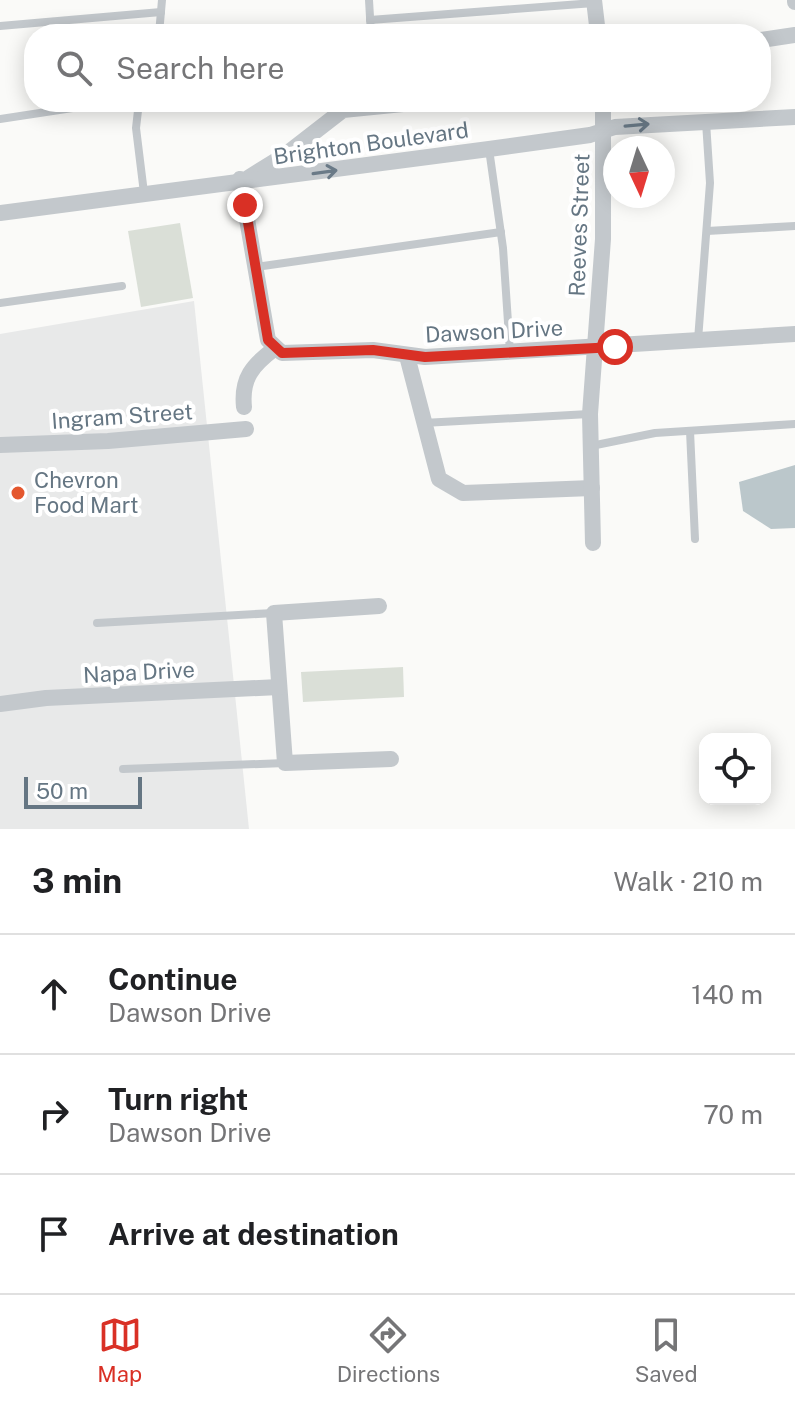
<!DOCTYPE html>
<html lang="en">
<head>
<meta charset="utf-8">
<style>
  :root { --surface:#fff; --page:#f6f6f6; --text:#202124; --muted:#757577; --line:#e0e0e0; --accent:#d93025 }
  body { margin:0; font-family:"Public Sans",sans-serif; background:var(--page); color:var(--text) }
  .controls { position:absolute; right:24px; bottom:24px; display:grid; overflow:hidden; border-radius:16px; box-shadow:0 4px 20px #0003 }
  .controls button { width:72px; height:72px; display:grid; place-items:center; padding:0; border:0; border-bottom:2px solid var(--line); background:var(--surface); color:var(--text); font:40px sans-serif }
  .compass { position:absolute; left:603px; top:136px; width:72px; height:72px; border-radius:50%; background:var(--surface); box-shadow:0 4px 20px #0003; rotate:176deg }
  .scale { position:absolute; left:24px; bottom:20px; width:118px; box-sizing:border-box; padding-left:8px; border:4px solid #657683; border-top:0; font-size:22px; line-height:28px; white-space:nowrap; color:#657683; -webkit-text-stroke:6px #fff; paint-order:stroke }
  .stop { position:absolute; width:24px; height:24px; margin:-18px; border:6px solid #d93025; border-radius:50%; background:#fff }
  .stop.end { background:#d93025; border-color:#fff; box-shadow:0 2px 8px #0008 }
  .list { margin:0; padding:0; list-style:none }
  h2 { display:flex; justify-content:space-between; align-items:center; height:104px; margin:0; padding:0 32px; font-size:34px }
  h2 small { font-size:26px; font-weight:400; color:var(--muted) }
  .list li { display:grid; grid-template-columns:52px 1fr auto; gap:24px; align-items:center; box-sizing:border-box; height:120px; padding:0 32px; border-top:2px solid var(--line) }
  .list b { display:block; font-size:30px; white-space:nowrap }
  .list p { margin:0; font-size:26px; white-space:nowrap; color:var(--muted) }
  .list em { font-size:26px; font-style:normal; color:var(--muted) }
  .icon { flex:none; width:44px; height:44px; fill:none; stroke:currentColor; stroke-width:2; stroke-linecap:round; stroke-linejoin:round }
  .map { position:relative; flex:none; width:795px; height:829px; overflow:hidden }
  .search { position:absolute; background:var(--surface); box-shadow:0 4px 20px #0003; left:24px; right:24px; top:24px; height:88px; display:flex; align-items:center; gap:20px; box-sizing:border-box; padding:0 28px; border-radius:32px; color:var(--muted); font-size:30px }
  .sheet { height:464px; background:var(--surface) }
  nav { display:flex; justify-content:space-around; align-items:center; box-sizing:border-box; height:112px; border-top:2px solid var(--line); background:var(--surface); font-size:22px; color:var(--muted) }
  nav a { display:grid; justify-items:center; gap:4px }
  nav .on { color:var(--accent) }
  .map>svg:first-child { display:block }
  .built { fill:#e8e9e9 }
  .green { fill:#dadfd7 }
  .water { fill:#bbc7cb }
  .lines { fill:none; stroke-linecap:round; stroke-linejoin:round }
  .service { stroke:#c3c8cc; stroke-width:8 }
  .minor { stroke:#c3c8cc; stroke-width:16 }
  .oneway { stroke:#6a7a87 }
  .route { stroke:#d93025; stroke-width:10 }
  .poi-dot { fill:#e4572e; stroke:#fff; stroke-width:3 }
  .labels { text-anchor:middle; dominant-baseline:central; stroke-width:8; stroke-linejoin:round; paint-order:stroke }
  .street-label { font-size:22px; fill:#657683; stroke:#fff }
  .poi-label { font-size:22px; fill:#657683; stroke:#fff; text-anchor:start }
</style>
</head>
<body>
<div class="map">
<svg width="795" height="829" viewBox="0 0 795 829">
  <rect width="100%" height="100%" fill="#fafaf8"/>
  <path class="built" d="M194,301L249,829H0V334Z"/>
  <g class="green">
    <path d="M180,223L193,298L141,307L128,231Z"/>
    <path d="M403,667L404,697L303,702L301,672Z"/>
  </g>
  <path class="water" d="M795,465V528L771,529L743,511L739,482Z"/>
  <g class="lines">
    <g class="service">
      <path d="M369,0L371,34"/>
      <path d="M370,20L594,3"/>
      <path d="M0,26L161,12"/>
      <path d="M159,34L162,0"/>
      <path d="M139,102L136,128L144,193"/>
      <path d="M0,119L112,102L138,104"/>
      <path d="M489,149L503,248L510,352"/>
      <path d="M707,231L795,226"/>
      <path d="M256,267L501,232"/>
      <path d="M0,303L122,286"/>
      <path d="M698,340L710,183L706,122"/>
      <path d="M423,423L589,414"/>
      <path d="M690,431L695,539"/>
      <path d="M591,446L655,433L795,424"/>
      <path d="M97,623L274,613"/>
      <path d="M123,769L285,763"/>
    </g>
    <g class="minor">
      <path d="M594,0L598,34"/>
      <path d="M795,0V2"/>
      <path d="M761,40L795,35"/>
      <path d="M248,178L285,155L343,110L423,102"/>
      <path d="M240,179L268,340L282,353L373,350L425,357L795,334"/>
      <path d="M0,213L489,149L590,135L615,127L795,117"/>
      <path d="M407,356L439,479L463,493L592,488"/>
      <path d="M244,407C241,378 253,365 274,349"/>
      <path d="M0,445L108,441L246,429"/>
      <path d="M593,543L590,414L603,239V102"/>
      <path d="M379,606L274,613L285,763L391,759"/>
      <path d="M0,704L46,698L279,687"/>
    </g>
  </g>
  <defs><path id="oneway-shaft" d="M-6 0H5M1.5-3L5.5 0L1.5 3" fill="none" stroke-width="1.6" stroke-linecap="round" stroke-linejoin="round" transform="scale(2)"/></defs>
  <g class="oneway">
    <use href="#oneway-shaft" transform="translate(637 125) rotate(-5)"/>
    <use href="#oneway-shaft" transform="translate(325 172) rotate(-8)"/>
  </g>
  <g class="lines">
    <path class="route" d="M245,205L268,340L282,353L373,350L425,357L615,347"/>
  </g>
  <circle class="poi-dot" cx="18" cy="493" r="8"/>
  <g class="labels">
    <g class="street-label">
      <text transform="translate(371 143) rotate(-8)">Brighton Boulevard</text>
      <text transform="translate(579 225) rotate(-88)">Reeves Street</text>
      <text transform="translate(494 331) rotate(-3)">Dawson Drive</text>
      <text transform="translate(122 416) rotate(-4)">Ingram Street</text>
      <text transform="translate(139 672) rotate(-3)">Napa Drive</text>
    </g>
    <g class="poi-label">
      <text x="34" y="480">Chevron<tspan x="34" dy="25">Food Mart</tspan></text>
    </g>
  </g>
</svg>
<div class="controls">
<button><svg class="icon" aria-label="locate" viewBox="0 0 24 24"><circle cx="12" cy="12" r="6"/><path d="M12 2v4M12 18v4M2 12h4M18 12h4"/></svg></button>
</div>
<svg class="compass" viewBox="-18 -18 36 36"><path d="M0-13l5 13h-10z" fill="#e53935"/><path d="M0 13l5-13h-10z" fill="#757577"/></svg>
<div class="scale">50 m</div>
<div class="stop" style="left:615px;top:347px"></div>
<div class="stop end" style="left:245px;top:205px"></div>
<div class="search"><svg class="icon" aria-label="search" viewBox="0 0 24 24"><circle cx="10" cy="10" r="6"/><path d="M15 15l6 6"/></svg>Search here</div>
</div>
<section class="sheet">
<h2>3 min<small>Walk · 210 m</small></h2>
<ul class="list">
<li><svg class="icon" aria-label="ahead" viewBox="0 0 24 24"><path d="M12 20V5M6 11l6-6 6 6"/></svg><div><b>Continue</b><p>Dawson Drive</p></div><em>140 m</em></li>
<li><svg class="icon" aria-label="right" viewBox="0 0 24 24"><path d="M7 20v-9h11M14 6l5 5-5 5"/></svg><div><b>Turn right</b><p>Dawson Drive</p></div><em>70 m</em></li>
<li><svg class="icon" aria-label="arrive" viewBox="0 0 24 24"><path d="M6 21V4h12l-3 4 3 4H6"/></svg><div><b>Arrive at destination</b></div></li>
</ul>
</section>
<nav>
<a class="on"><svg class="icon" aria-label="map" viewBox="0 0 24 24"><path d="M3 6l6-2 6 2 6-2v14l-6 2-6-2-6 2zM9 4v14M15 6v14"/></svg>Map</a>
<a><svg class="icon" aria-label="directions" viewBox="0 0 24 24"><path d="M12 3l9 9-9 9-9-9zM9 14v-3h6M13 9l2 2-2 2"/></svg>Directions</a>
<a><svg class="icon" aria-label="saved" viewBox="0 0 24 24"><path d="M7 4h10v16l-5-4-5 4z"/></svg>Saved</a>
</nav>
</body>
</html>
